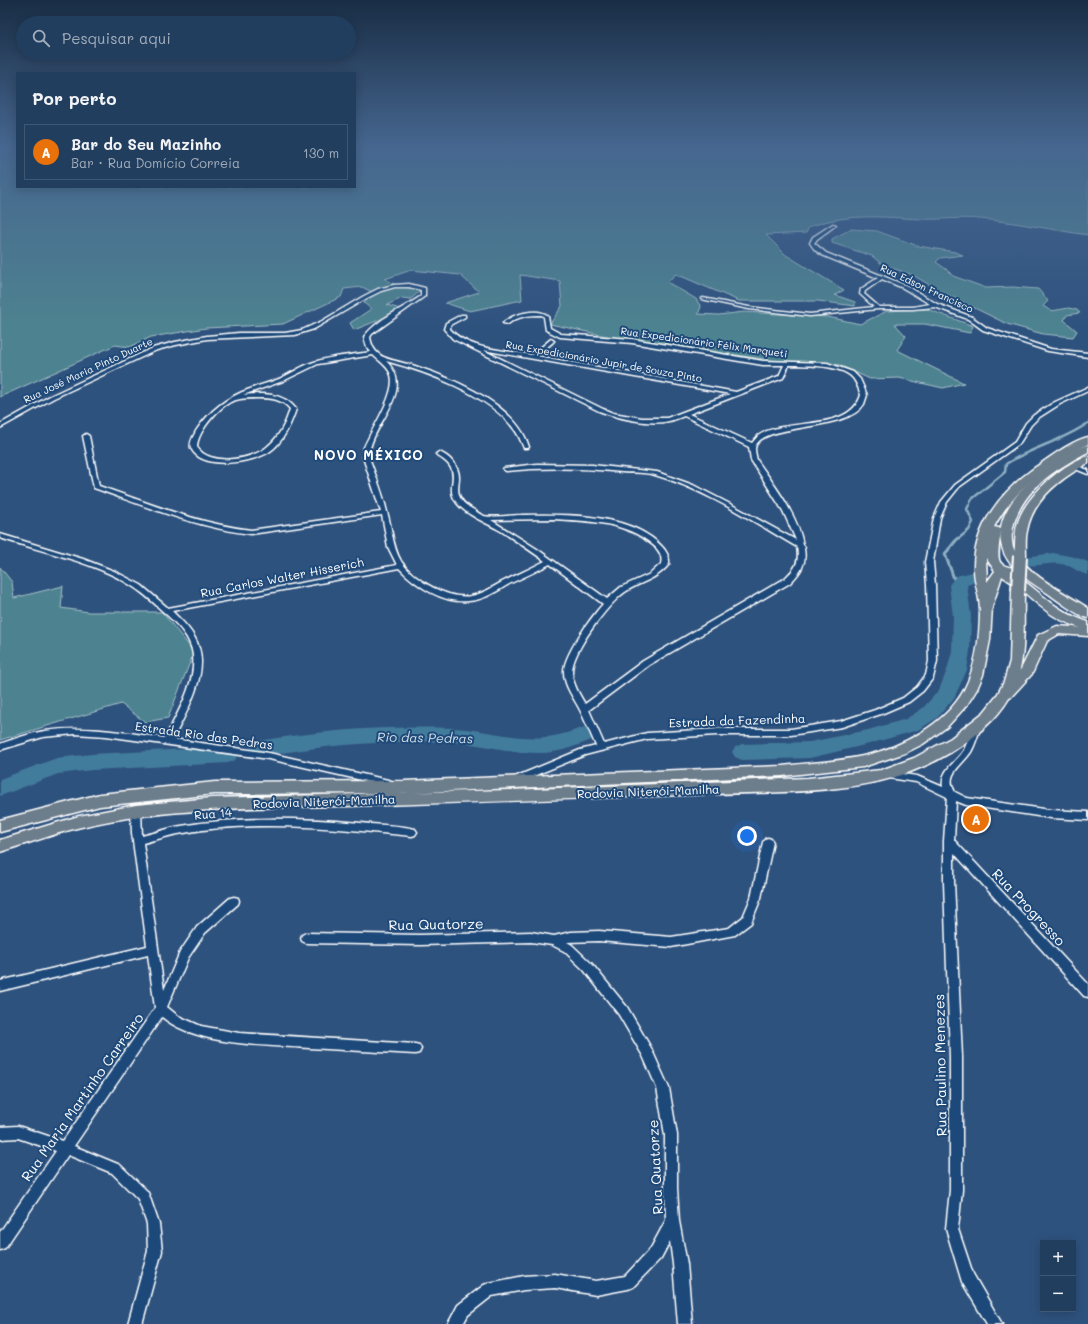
<!DOCTYPE html>
<html lang="pt">
<head>
<meta charset="utf-8">
<style>
  :root { --surface:#223e5e; --page:#2a4564; --text:#f1f3f6; --muted:#a2aebc; --line:#3f5773; --accent:#e69b98 }
  body { margin:0; font-family:Mali,sans-serif; background:var(--page); color:var(--text) }
  .controls { position:absolute; right:12px; bottom:12px; display:grid; overflow:hidden; border-radius:0px; box-shadow:0 2px 10px #0003 }
  .controls button { width:36px; height:36px; display:grid; place-items:center; padding:0; border:0; border-bottom:1px solid var(--line); background:var(--surface); color:var(--text); font:20px sans-serif }
  .you { position:absolute; left:747px; top:836px; width:14px; height:14px; margin:-10px; border:3px solid #fff; border-radius:50%; background:#1a73e8; box-shadow:0 0 0 6px #1a73e833 }
  .badge { display:grid; place-items:center; width:26px; height:26px; border-radius:50%; background:var(--accent); color:#fff; font-size:13px; font-weight:700 }
  .pin { position:absolute; translate:-50% -50%; border:2px solid #fff; box-shadow:0 1px 4px #0006 }
  .list { margin:0; padding:0; list-style:none }
  h2 { display:flex; justify-content:space-between; align-items:center; height:52px; margin:0; padding:0 16px; font-size:17px }
  h2 small { font-size:13px; font-weight:400; color:var(--muted) }
  .list li { display:grid; grid-template-columns:26px 1fr auto; gap:12px; align-items:center; box-sizing:border-box; height:56px; margin:0 8px 8px; padding:0 8px; border:1px solid var(--line); border-radius:0px }
  .list b { display:block; font-size:15px; white-space:nowrap }
  .list p { margin:0; font-size:13px; white-space:nowrap; color:var(--muted) }
  .list em { font-size:13px; font-style:normal; color:var(--muted) }
  .icon { flex:none; width:22px; height:22px; fill:none; stroke:currentColor; stroke-width:2; stroke-linecap:round; stroke-linejoin:round }
  .map { position:relative; flex:none; width:1088px; height:1324px; overflow:hidden }
  .search { position:absolute; background:var(--surface); box-shadow:0 2px 10px #0003; left:16px; top:16px; width:340px; height:44px; display:flex; align-items:center; gap:10px; box-sizing:border-box; padding:0 14px; border-radius:22px; color:var(--muted); font-size:15px }
  .panel { position:absolute; background:var(--surface); box-shadow:0 2px 10px #0003; left:16px; top:72px; width:340px; height:116px; border-radius:0px }
  .map>svg:first-child { display:block }
  .green { fill:#4e8390; stroke:#a6c1c8 }
  .lines { fill:none; stroke-linecap:round; stroke-linejoin:round }
  .stream-far1 { stroke:#8eb0c4; stroke-width:2.5 }
  .stream { stroke:#8eb0c4; stroke-width:3 }
  .river { fill:#437b9c; fill-rule:evenodd }
  .minor-casing { stroke:#fff; stroke-width:3 }
  .primary-casing { stroke:#fff; stroke-width:3 }
  .trunk-casing { stroke:#fff; stroke-width:3 }
  .minor { fill:#1f4a7a; fill-rule:evenodd }
  .primary { fill:#6c7d8b; fill-rule:evenodd }
  .trunk { fill:#6c7d8b; fill-rule:evenodd }
  .trunk-bridge-casing { stroke:#fff; stroke-width:16; stroke-linecap:butt }
  .trunk-bridge { stroke:#6c7d8b; stroke-width:12 }
  .labels { text-anchor:middle; dominant-baseline:central; stroke-width:4; stroke-linejoin:round; paint-order:stroke }
  .far-street-label { font-size:10px; fill:#fff; stroke:#1f4a7a }
  .street-label { font-size:12px; fill:#fff; stroke:#1f4a7a }
  .far-district-label { font-size:13px; font-weight:bold; letter-spacing:1px; fill:#fff; stroke:#1f4a7a }
  .water-label { font-size:13px; font-style:italic; fill:#d0dee6; stroke:#1f4a7a }
  .near-street-label { font-size:14px; fill:#fff; stroke:#1f4a7a }
</style>
</head>
<body>
<div class="map">
<svg width="1088" height="1324" viewBox="0 0 1088 1324">
  <rect width="100%" height="100%" fill="#2e527e"/>
  <filter id="ink" filterUnits="userSpaceOnUse"><feTurbulence type="fractalNoise" baseFrequency=".025" numOctaves="2"/><feDisplacementMap in="SourceGraphic" scale="8" xChannelSelector="R" yChannelSelector="G"/><feConvolveMatrix kernelMatrix="1 2 1 2 8 2 1 2 1" color-interpolation-filters="sRGB"/></filter>
  <g filter="url(#ink)">
    <g class="green">
      <path d="M0,146H17V187H355V146H441L444,148L457,146H1088V235C1052,230 1017,222 980,219C960,217 940,220 920,219C883,217 844,213 809,227L806,233L766,235L786,255L844,290L835,295L855,302V306L818,301H739L676,274L667,282L696,299L701,307L698,314L719,315L744,312L828,317L860,324L887,311L927,309L973,326L970,333L925,324H895L906,336L897,350L964,383L943,388L899,378L870,379L839,365L784,362L606,336L550,324L562,306L560,281L520,275L522,300L470,311L445,303L479,292L460,275L411,270L385,279L398,286L421,290L411,299L402,298L387,305L400,309L379,320L354,330L350,323L371,309L364,303L372,292L362,287L344,289L341,297L283,324L206,328L151,337L130,347L115,345L0,397Z"/>
      <path d="M851,229L877,231L918,246L955,252L963,255L940,258L936,262L946,269L953,276L986,288L1012,287L1038,289L1048,301L1043,306L1051,311L1069,308L1077,310L1080,313L1067,315L1064,320L1077,331L1073,337L1043,334L1007,324L938,290L913,275L883,265L872,256L832,243V239Z"/>
      <path d="M0,567L12,582L14,598L63,586L61,608L89,612H162L194,652L168,718L145,722L121,704L0,740Z"/>
    </g>
    <g class="lines">
      <path class="stream-far1" d="M958,539L969,530L973,522L967,509L972,499L1005,472L1006,464C1032,447 1063,441 1088,423"/>
      <path class="stream" d="M957,587L945,554L958,538"/>
      <g class="river">
        <path d="M1053,553L1075,557L1088,562V575C1078,573 1072,565 1061,564C1050,562 1037,567 1026,565L1024,561L1026,557Z"/>
        <path d="M973,572L979,573L982,577L979,581L967,585L971,616L970,651L967,670L954,698L937,718L918,730L869,744L810,758L742,760L735,757L732,752L735,747L742,744L810,742L868,730L906,719L923,708L939,690L947,670L952,651L953,616L949,585L956,576Z"/>
        <path d="M589,726L596,728L599,733L596,738C579,745 562,752 544,753C513,754 483,744 453,742C388,740 323,745 259,757L252,754L249,749L252,744L259,741C323,730 387,726 452,728C483,729 514,740 545,737C561,736 574,730 589,726Z"/>
        <path d="M228,747L235,750L238,755L235,760L228,763L92,770L58,774L0,796V779L57,758L92,754Z"/>
      </g>
      <defs>
        <g id="minor">
          <path d="M833,224L836,225L817,239L814,243L826,253L907,286L937,304L972,317L987,328L1051,349L1088,353V357L1048,351L983,330L968,319L935,307L913,309H878L810,316L749,309L701,299L703,298L749,307L810,314L874,307L860,294L861,289L878,278L822,255L815,250L810,243L813,237ZM882,279L903,288L930,304L913,307H879L864,294L865,291Z"/>
          <path d="M409,284L425,288V296L372,334L370,337C371,344 374,351 380,355C386,360 406,363 415,366C454,379 516,404 529,447L528,448H524C521,442 519,435 514,429C488,394 427,372 386,361C418,391 369,425 369,457C375,475 383,493 387,512C392,527 392,546 401,561C413,580 449,600 471,596C483,594 494,586 504,581C518,574 532,568 545,561C531,551 516,541 501,531C489,524 466,515 457,503C446,489 457,479 451,468C448,462 442,459 437,455L436,454L439,452C449,456 459,466 459,477C459,483 457,489 459,495C461,502 467,506 474,510C477,512 481,515 484,516C490,518 513,515 521,515C562,514 624,513 656,541C663,547 670,554 669,564C658,579 640,582 625,592C608,604 571,652 572,673C573,684 579,694 585,704L643,661L784,579C795,569 800,563 797,547C752,521 706,490 655,475C645,472 633,473 622,472C583,468 545,467 506,471L503,469L504,468L537,464L592,465L657,472L693,485L732,505L796,540L783,511L751,460L749,447L684,416C679,418 674,420 669,421C650,426 617,418 599,411L453,339L444,329L446,323L461,315H465V317L450,325V329C468,350 505,350 532,355L551,339L554,341L553,342L537,356L736,392L779,376L784,365H763L632,343L560,337L546,330L544,317L542,315C529,315 518,316 508,324L503,323C512,314 538,307 548,316L550,328L561,334L632,339L763,361L827,363L853,372L860,379L867,395C866,398 865,401 864,404C847,433 760,422 755,448C755,452 756,456 757,460C774,485 798,515 803,545L805,547L804,549C807,564 800,573 790,583L649,665L589,710L604,744L647,733L717,729H791L841,721L875,710L903,698L917,687L926,675L929,661L927,585L925,562L934,518L941,502L955,485L1015,442L1026,423L1034,415L1055,402L1086,388L1088,387V391L1060,404L1038,418L1031,425L1019,444L959,487L947,502L940,518L933,562L935,585L937,661L933,678L923,691L909,702L881,714L842,727L791,735H717L647,739L585,755L516,783L513,784L510,783L508,781L510,779L580,750L596,746C591,734 586,723 581,712C575,699 564,687 564,672C563,656 592,616 603,604L550,564C537,571 524,577 511,583C498,590 485,600 469,601C444,604 416,586 399,568L172,611C183,622 195,633 199,648C208,676 185,715 173,739L269,753L388,780L391,781L393,783L391,785L388,786L269,759L106,736L75,734L43,737L0,750V744C14,739 30,733 45,731C85,725 125,733 165,738C177,714 196,684 193,655C191,638 179,626 167,615C156,605 145,594 132,586C95,562 42,552 0,538V534L83,559L114,571L141,585L168,608L397,565L388,547L382,515L251,534C197,528 145,506 94,488L83,436L86,434L89,436L99,486C148,503 199,524 251,530L381,512L363,457V450C370,431 397,394 391,375C388,366 379,361 373,355L318,364L283,381L243,395C262,393 283,392 296,409C291,424 283,443 269,452C252,463 201,471 191,448C189,442 194,436 196,431C209,411 227,397 250,389C259,385 269,383 279,379C291,374 301,366 314,362C332,356 352,355 371,352L367,347L364,337C378,318 403,309 421,296V290L409,287H395L381,291L367,298L314,329L295,335L207,339L176,345L157,350L54,398L2,427L0,428V424L50,396L153,348L175,342L207,336L239,333H285L302,330L322,321L364,296L378,289L394,285ZM483,350L730,394L667,418H642L613,413L603,409ZM789,365C807,366 841,364 853,378C857,383 859,390 861,395C849,434 785,416 758,436C756,438 754,441 752,443L689,414L783,378ZM258,398C271,398 282,399 290,409C286,423 279,437 268,446C253,460 209,467 197,447C197,432 221,403 236,400C243,398 251,398 258,398ZM552,519C586,521 625,521 653,545C659,550 663,556 661,564L650,574L621,587L607,599L537,549L491,520Z"/>
          <path d="M1075,465L1088,470V474L1073,468L1072,467Z"/>
          <path d="M976,726L979,727L980,729C977,737 975,745 971,752C962,766 944,774 955,792L967,798L1051,810L1088,812V820L1051,818L966,805L956,801L954,840L1088,984V997L1084,996L954,853V882L962,1057V1190L958,1229L973,1274L1002,1324H987L962,1282L946,1229L950,1190V1057L944,882V841L947,797L916,782L889,778L886,777L885,775L886,773L889,772L917,776L943,787C940,770 956,763 964,750C967,743 969,736 972,729L973,727Z"/>
          <path d="M136,807L139,808L141,811L142,836C155,833 168,828 181,826C240,816 301,818 361,823C377,825 401,825 415,829L417,832L415,835L412,836C335,828 255,819 178,834C167,836 155,840 143,843L164,990L180,952L197,927L230,898L234,897L238,898L239,901L238,904L205,933L188,958L167,1007L178,1016L201,1026L239,1033L415,1044L419,1045L421,1049L419,1053L415,1054C380,1052 344,1050 309,1048C265,1045 197,1046 162,1017L74,1146L120,1165L147,1191L149,1195L159,1224L162,1251L142,1324H128L148,1251L147,1224L138,1199L112,1173L68,1155L5,1248L0,1250V1232L56,1151L18,1138L0,1139V1127L18,1126L63,1141L155,1008L148,955L0,991V981L147,946L132,833L131,811L133,808Z"/>
          <path d="M768,838L771,839L773,842L761,898L752,920L751,923L735,935L671,947L599,941L567,942L572,945L592,964L627,1007L651,1048L669,1088L677,1135V1188L679,1221L687,1264L692,1324H678L673,1264L670,1241L661,1258L633,1287L628,1289L596,1295L555,1288L524,1290L492,1296L468,1315L463,1324H448L458,1305L484,1285L489,1283L524,1276L555,1274L596,1281L625,1276L651,1248L666,1220L665,1188V1135L657,1088L643,1056L619,1015L584,970L564,951L552,945L531,942L420,945L306,943L302,941L301,938L302,935L306,933L420,935L531,932L554,936L571,932L599,931L671,937L729,928L743,917L751,898L763,842L765,839Z"/>
        </g>
        <g id="primary">
          <path d="M1088,445V452C1056,469 1022,489 1013,527C1011,535 1011,546 1016,553C1032,578 1064,592 1088,608V618C1075,614 1060,602 1049,594C1032,583 1007,568 1002,547C991,508 1037,472 1066,456C1073,452 1080,447 1088,445Z"/>
          <path d="M1057,626L1088,628V636L1059,634L1047,641L1032,674L1010,698H1000L998,695L1021,669L1038,635Z"/>
        </g>
        <g id="trunk">
          <path d="M1088,437V444C1050,465 1015,487 994,527L999,528L1001,530C995,573 997,563 1034,572L1036,575L1034,578L1030,579L1016,575C1043,594 1055,611 1088,622V630C1059,622 1046,612 1024,592C1023,652 1030,691 978,733C950,756 915,773 880,781C820,795 745,792 684,795C583,799 483,802 383,805C325,807 267,806 209,810C165,813 120,817 77,828C51,835 26,844 0,852V840L79,816L136,805L212,798L510,790L808,778L881,770L914,758L951,738L984,712L996,697L1004,682L1010,661L1012,591L1018,587L1002,576L992,607L990,640L983,675L977,689L967,705L947,727L923,744L905,753L863,767L782,776L404,793L215,794L100,806L0,832V820L100,794L215,782L404,781L782,766C809,763 836,762 863,756C900,748 945,725 964,690C976,667 980,636 980,610C980,596 974,583 974,569C973,527 1001,492 1033,469C1048,459 1071,441 1088,437ZM986,558L995,571L987,582Z"/>
          <path d="M1088,456V463C1061,479 1033,498 1027,531C1025,539 1026,548 1026,556L1024,558H1016L1014,556C1016,543 1014,531 1019,519C1027,496 1064,462 1088,456Z"/>
        </g>
      </defs>
      <use href="#minor" class="minor-casing"/>
      <use href="#primary" class="primary-casing"/>
      <use href="#trunk" class="trunk-casing"/>
      <use href="#minor" class="minor"/>
      <use href="#primary" class="primary"/>
      <use href="#trunk" class="trunk"/>
      <defs>
        <path id="trunk-bridge" d="M1018,591L1020,556"/>
      </defs>
      <use href="#trunk-bridge" class="trunk-bridge-casing"/>
      <use href="#trunk-bridge" class="trunk-bridge"/>
    </g>
  </g>
  <linearGradient id="sky" x2="0" y2="1"><stop stop-color="#192d45"/><stop offset="0.44" stop-color="#46668f"/><stop offset="1" stop-color="#46668f" stop-opacity="0"/></linearGradient>
  <rect width="1088" height="331" fill="url(#sky)"/>
  <g class="labels">
    <g class="far-street-label">
      <text transform="translate(927 288) rotate(25)">Rua Edson Francisco</text>
      <text transform="translate(704 342) rotate(8)">Rua Expedicionário Félix Marqueti</text>
      <text transform="translate(604 361) rotate(10)">Rua Expedicionário Jupir de Souza Pinto</text>
      <text transform="translate(88 370) rotate(-25)">Rua José Maria Pinto Duarte</text>
    </g>
    <g class="street-label">
      <text transform="translate(282 577) rotate(-11)">Rua Carlos Walter Hisserich</text>
      <text transform="translate(737 720) rotate(-2)">Estrada da Fazendinha</text>
      <text transform="translate(204 735) rotate(8)">Estrada Rio das Pedras</text>
      <text transform="translate(648 791) rotate(-2)">Rodovia Niterói-Manilha</text>
      <text transform="translate(324 801) rotate(-2)">Rodovia Niterói-Manilha</text>
      <text transform="translate(213 813) rotate(-5)">Rua 14</text>
    </g>
    <g class="far-district-label">
      <text x="369" y="454">NOVO MÉXICO</text>
    </g>
    <g class="water-label">
      <text transform="translate(425 737) rotate(1)">Rio das Pedras</text>
    </g>
    <g class="near-street-label">
      <text transform="translate(1029 907) rotate(47)">Rua Progresso</text>
      <text transform="translate(436 924) rotate(-1)">Rua Quatorze</text>
      <text transform="translate(940 1065) rotate(-91)">Rua Paulino Menezes</text>
      <text transform="translate(82 1097) rotate(-55)">Rua Maria Martinho Carreiro</text>
      <text transform="translate(655 1167) rotate(-93)">Rua Quatorze</text>
    </g>
  </g>
</svg>
<div class="controls">
<button>+</button>
<button>−</button>
</div>
<div class="you"></div>
<div class="pin badge" style="left:976px;top:819px;background:#e8710a">A</div>
<div class="search"><svg class="icon" aria-label="search" viewBox="0 0 24 24"><circle cx="10" cy="10" r="6"/><path d="M15 15l6 6"/></svg>Pesquisar aqui</div>
<section class="panel">
<h2>Por perto<small></small></h2>
<ul class="list">
<li><span class="badge" style="background:#e8710a">A</span><div><b>Bar do Seu Mazinho</b><p>Bar · Rua Domício Correia</p></div><em>130 m</em></li>
</ul>
</section>
</div>
</body>
</html>
